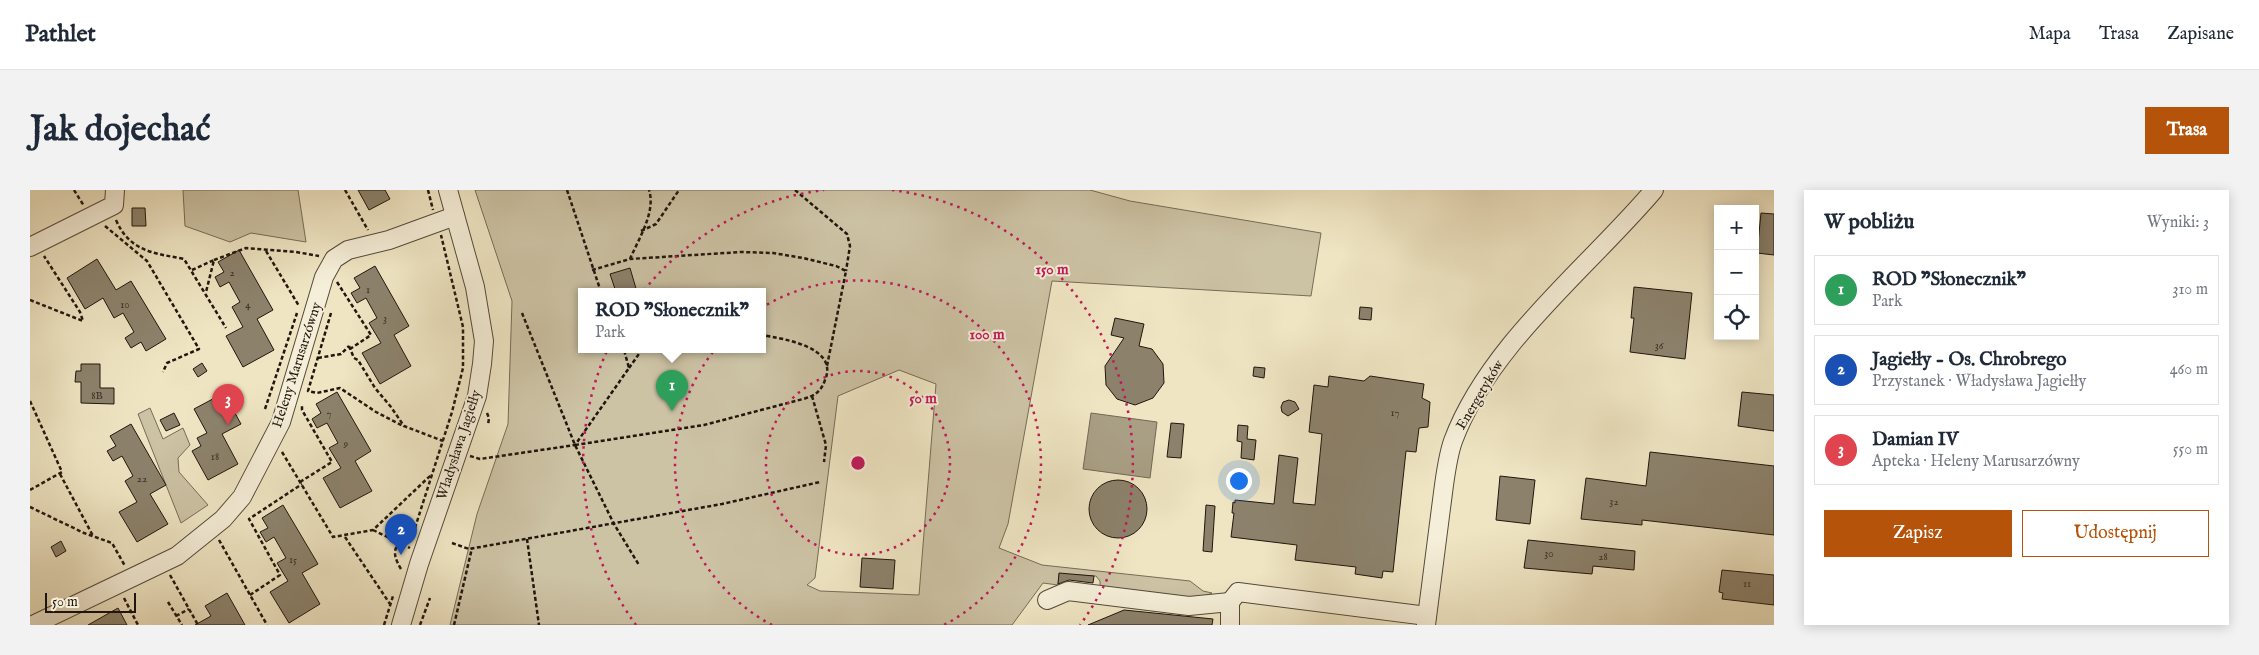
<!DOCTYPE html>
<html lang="pl">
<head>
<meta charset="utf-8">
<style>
  :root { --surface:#fff; --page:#f2f2f3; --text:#1f2937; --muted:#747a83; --line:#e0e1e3; --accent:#b45309 }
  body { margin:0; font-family:"IM FELL English",serif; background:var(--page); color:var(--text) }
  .controls { position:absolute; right:15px; top:15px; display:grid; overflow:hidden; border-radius:0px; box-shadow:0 2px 12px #0003 }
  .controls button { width:45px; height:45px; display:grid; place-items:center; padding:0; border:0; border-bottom:1px solid var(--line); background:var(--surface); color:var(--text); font:25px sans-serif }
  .scale { position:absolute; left:15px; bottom:12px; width:91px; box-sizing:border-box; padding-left:5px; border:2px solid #20160d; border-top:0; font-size:14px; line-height:18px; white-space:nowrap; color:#20160d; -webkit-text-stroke:4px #f5eed8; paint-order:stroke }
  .you { position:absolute; left:1208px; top:290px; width:18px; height:18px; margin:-12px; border:4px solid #fff; border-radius:50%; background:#1a73e8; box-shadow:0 0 0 8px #1a73e833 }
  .badge { display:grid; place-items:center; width:32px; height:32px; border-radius:50%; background:var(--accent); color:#fff; font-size:16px; font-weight:700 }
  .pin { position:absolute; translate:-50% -41px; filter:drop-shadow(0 1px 2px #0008) }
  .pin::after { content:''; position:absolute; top:26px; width:18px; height:15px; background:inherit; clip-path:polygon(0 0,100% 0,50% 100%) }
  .popup { position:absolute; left:548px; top:98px; width:188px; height:65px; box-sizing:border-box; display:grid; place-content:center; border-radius:0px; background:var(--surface); filter:drop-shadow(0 1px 4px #0005); font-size:16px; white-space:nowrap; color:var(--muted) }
  .popup b { font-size:19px; color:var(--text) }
  .popup::after { content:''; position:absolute; left:50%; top:100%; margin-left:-10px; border:10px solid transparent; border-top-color:var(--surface) }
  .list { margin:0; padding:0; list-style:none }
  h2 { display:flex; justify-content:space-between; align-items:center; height:65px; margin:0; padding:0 20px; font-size:21px }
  h2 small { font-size:16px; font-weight:400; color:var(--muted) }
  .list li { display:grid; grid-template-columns:32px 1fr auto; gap:15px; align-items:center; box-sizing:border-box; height:70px; margin:0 10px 10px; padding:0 10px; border:1px solid var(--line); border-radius:0px }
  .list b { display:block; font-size:19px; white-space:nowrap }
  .list p { margin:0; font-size:16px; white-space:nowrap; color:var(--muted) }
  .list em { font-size:16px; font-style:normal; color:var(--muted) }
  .actions { display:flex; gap:10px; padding:15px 20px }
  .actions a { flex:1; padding:11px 0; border:1px solid var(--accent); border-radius:0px; text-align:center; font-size:18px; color:var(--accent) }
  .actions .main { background:var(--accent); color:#fff }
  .icon { flex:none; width:28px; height:28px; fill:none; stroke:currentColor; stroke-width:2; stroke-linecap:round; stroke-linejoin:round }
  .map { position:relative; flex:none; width:1744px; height:435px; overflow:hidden; border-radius:0px }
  header { display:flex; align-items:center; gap:30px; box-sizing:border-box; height:70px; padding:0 25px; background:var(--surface); border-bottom:1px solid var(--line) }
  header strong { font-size:24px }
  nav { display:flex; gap:28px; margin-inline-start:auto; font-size:18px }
  .intro { display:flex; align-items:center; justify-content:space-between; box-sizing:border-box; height:120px; padding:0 30px }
  h1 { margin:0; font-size:35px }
  .button { padding:12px 22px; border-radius:0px; background:var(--accent); color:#fff; font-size:18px; font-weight:700 }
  main { display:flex; gap:30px; padding:0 30px }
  aside { flex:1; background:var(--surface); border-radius:0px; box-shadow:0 2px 12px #0003 }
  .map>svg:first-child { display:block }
  .green { fill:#ccc2a4; stroke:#766c58; fill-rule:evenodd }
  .water { fill:#a99f85; stroke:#726855 }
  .building { fill:#8c826c; stroke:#20160d }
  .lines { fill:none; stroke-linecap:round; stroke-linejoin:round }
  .minor-casing { stroke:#544a3a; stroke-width:20 }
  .path { stroke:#20160d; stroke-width:2.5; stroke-dasharray:4 2.5; stroke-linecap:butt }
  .minor { stroke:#f5eed8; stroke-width:18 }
  .ring { fill:none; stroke:#c2185b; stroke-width:2.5; stroke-dasharray:2.5 5 }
  .labels { text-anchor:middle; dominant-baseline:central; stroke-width:4; stroke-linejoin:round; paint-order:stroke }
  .number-label { font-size:11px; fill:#3b3125 }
  .street-label { font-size:14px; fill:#20160d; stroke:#f5eed8 }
  .centre { fill:#c2185b; stroke:#f5eed8; stroke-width:2.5 }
  .ring-label { font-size:15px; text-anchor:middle; font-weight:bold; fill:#c2185b; stroke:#f5eed8; stroke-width:4; stroke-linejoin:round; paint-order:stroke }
</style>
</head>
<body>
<header>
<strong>Pathlet</strong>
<nav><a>Mapa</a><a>Trasa</a><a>Zapisane</a></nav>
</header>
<div class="intro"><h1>Jak dojechać</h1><a class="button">Trasa</a></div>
<main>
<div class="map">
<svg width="1744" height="435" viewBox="0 0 1744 435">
  <rect width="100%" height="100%" fill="#efe5c3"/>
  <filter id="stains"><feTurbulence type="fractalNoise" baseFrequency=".004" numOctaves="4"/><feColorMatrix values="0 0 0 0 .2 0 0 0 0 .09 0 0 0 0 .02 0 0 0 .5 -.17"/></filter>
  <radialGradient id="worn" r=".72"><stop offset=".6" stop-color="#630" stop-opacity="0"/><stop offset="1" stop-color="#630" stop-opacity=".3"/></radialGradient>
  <g class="green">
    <path d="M153,0H268L276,52L221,43L200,52L155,36Z"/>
    <path d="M445,0H1060L1100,11L1291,43L1281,106L1022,91L978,334L969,358L1012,375L1160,391L1173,401L1182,403L1170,409L1070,397V391L1066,386L1029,384L1028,395L1013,393L982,435H420L447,324L478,234L482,111ZM552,102H732V160H552ZM869,180L906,194L889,405L790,401L777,395L785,388L808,206Z"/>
    <path d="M120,218L133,249L153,238L160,255L148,268L149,282L178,315L151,333L108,224Z"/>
  </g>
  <path class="water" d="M1061,223L1127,232L1120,288L1053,279Z"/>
  <g class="building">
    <path d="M328,0H355L360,9L339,20Z"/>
    <path d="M102,18H115L116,36H102Z"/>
    <path d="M1731,23L1744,24V65L1727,63Z"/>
    <path d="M209,60L243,120L227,129L244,160L213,177L196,146L213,137L202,117L210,112L199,92L190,97L185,87L194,82L188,72Z"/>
    <path d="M67,69L86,100L101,91L136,149L116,161L111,152L101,158L95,148L104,142L93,123L84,128L73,108L55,119L37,88Z"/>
    <path d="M345,76L379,136L364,145L381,176L350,194L332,163L351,153L339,133L347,128L336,108L327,113L321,103L330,98L324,88Z"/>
    <path d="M600,78L607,102H586L580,84Z"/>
    <path d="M1604,97L1662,103L1655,169L1600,162L1604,128H1601Z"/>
    <path d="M1330,117L1342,118L1341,130L1329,129Z"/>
    <path d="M1085,128L1114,134L1109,156L1122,159L1133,174L1134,193L1123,208L1105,215L1087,209L1076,195L1075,176L1094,148L1081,145Z"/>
    <path d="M172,173L177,181L168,187L163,179Z"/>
    <path d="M51,174H70V198H84V214L51,213V192H45L46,181H51Z"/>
    <path d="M1224,177L1235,178L1234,188L1223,186Z"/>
    <path d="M1299,186L1334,191L1340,186L1394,194L1392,208L1400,212L1398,237L1389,238L1386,262L1376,261L1363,382L1353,381L1352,388L1325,384L1326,377L1265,370L1267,355L1201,347L1204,323H1202L1203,312L1205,313V310L1244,314L1249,265L1268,268L1263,313L1285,315L1292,244L1279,242L1284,195L1298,197Z"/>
    <path d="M307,202L341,261L325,271L342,301L310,318L293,288L311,278L299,258L308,253L297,233L287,238L282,229L291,223L286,214Z"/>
    <path d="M1712,202L1744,205V241L1708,236Z"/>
    <path d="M194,203L211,234L192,244L208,274L178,290L162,261L171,256L167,248L177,243L164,219Z"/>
    <path d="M1259,210L1265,212L1269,219L1258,226L1252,222L1251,217L1253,212Z"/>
    <path d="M144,223L150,235L136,241L130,230Z"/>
    <path d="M1141,233L1154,234L1151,268L1137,267Z"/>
    <path d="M101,234L136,295L120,304L138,334L107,352L89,322L107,312L95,291L103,286L92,266L83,271L77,261L86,256L80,246Z"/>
    <path d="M1208,235L1218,236L1217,249L1226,250L1224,270L1211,268L1212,252L1207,251Z"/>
    <path d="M1620,262L1744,276V345L1612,330V335L1551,329L1556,288L1616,296Z"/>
    <path d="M1470,286L1505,290L1500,334L1466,330Z"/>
    <circle cx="1088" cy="319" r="29"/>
    <path d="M253,315L288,374L272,383L290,414L259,433L240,402L258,391L247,373L256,368L244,347L236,352L230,342L238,338L232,328Z"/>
    <path d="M1176,315L1185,316L1182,362L1173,361Z"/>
    <path d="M1498,350L1605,361L1604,380L1563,376L1562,384L1494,378Z"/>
    <path d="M31,351L36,361L26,367L21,357Z"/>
    <path d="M832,368L865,370L863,399L830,397Z"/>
    <path d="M1692,380L1744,385V415L1692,409L1693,403L1689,402Z"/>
    <path d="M1029,383L1064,386L1063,393L1039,390L1028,394Z"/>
    <path d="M197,403L215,435H165L181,426L175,416Z"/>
    <path d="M88,418L97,435H58Z"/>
    <path d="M1094,420L1183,429L1182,435H1058Z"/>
  </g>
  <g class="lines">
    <defs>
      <g id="minor">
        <path d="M0,57L84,15L85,0"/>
        <path d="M1017,410L1038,401L1159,416L1200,412"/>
        <path d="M3,435L147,366L193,329L212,307L251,232L294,87L304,69L318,60L359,50L425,26"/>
        <path d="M371,435L389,374L447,206L452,174L454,151L445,97L418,0"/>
        <path d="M1200,435V412L1208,402L1397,426"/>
        <path d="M1396,435C1401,396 1406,357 1411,318C1414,297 1416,271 1423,251C1459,154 1559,77 1624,0"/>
      </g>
    </defs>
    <use href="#minor" class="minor-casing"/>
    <g class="path">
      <path d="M44,0L54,16"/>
      <path d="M315,0L338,40"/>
      <path d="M398,0L403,20"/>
      <path d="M537,0L571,102"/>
      <path d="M765,0L817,44L820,56L816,81"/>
      <path d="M86,30C100,62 124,63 154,69L196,138"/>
      <path d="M75,36L117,71L169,159L137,173L133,182"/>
      <path d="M611,41L626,34L649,0"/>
      <path d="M236,61L269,116"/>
      <path d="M600,69C609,48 626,22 619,0"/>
      <path d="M184,70L216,58L266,62L289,66"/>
      <path d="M162,80L184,70L176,102"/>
      <path d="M562,80L600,69L711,62L743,63L773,68L806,76L816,81L797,176"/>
      <path d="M307,92L341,145L320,159"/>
      <path d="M0,110L53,131L50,122L14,66"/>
      <path d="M301,123L278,201L287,203L310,198L346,222L373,236"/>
      <path d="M492,123L545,255L584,334L609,375"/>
      <path d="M319,156L324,168L328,170L345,198L361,217L374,236L413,251"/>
      <path d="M606,160H630"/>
      <path d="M288,168L311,164L319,156"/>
      <path d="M599,178L611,161"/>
      <path d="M782,206L796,255L794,272"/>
      <path d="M0,211L32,282L0,300"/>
      <path d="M235,219L267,123"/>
      <path d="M457,223L459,228L458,235"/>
      <path d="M545,255L674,235L773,209C784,206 791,202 795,190C809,157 754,149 732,145"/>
      <path d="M252,262L303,347L343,340L401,285"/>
      <path d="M440,266L450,269L545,255L599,178L594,160"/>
      <path d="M30,284L63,346"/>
      <path d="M270,292L302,272L272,220V216"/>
      <path d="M0,317L54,343L82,353L95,376"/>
      <path d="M343,340L380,358"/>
      <path d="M383,344L422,222L433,178V137L411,45"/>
      <path d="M315,347L360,414"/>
      <path d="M497,349L509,435"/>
      <path d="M189,350L237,435"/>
      <path d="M422,353L439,359L692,314L790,292"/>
      <path d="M371,379C359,359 366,354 383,343"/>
      <path d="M140,385L168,435"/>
      <path d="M220,405L250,385L219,329L272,294"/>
      <path d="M94,408L108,435"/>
      <path d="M138,412L152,435"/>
      <path d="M146,426L159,419"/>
      <path d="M354,435L363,406"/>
      <path d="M390,435L400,408"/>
      <path d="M424,435L442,358"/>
    </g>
    <use href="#minor" class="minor"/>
  </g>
  <g class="ring">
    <circle cx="828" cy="273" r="92"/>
    <path d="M742 435A183 183 0 1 1 914 435"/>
    <path d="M606 435A275 275 0 0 1 794 0M862 0A275 275 0 0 1 1050 435"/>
  </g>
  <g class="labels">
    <g class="number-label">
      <text x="202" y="83">2</text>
      <text x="338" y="100">1</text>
      <text x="95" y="115">10</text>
      <text x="218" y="115">4</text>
      <text x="355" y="129">3</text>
      <text x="1629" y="156">36</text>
      <text x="67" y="206">8B</text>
      <text x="1365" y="223">17</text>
      <text x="299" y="224">7</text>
      <text x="316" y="254">9</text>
      <text x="185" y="267">18</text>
      <text x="112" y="289">22</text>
      <text x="1584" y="312">32</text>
      <text x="1519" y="364">30</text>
      <text x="1573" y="367">28</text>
      <text x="263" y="370">15</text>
      <text x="1717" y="394">11</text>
    </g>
    <g class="street-label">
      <text transform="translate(267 175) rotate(-72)">Heleny Marusarzówny</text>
      <text transform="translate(1450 205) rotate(-59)">Energetyków</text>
      <text transform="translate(429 255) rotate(-72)">Władysława Jagiełły</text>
    </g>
  </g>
  <circle cx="828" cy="273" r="8" class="centre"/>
  <g class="ring-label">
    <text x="1022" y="84">150 m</text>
    <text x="957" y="149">100 m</text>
    <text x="893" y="213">50 m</text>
  </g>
  <rect width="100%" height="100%" filter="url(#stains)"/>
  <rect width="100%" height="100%" fill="url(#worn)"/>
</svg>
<div class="controls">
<button>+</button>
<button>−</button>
<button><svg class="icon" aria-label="locate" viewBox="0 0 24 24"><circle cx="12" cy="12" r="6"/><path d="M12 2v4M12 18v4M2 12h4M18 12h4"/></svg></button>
</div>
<div class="scale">50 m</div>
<div class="you"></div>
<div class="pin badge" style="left:642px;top:221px;background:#2e9e5b">1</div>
<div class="popup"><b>ROD &quot;Słonecznik&quot;</b>Park</div>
<div class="pin badge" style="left:371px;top:365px;background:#1a4fb4">2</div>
<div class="pin badge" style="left:198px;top:235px;background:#e0444e">3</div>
</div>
<aside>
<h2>W pobliżu<small>Wyniki: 3</small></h2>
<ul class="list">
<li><span class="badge" style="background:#2e9e5b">1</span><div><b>ROD &quot;Słonecznik&quot;</b><p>Park</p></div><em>310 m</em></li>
<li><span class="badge" style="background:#1a4fb4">2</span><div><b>Jagiełły - Os. Chrobrego</b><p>Przystanek · Władysława Jagiełły</p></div><em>460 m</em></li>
<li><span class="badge" style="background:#e0444e">3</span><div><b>Damian IV</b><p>Apteka · Heleny Marusarzówny</p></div><em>550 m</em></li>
</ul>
<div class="actions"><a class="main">Zapisz</a><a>Udostępnij</a></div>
</aside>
</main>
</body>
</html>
